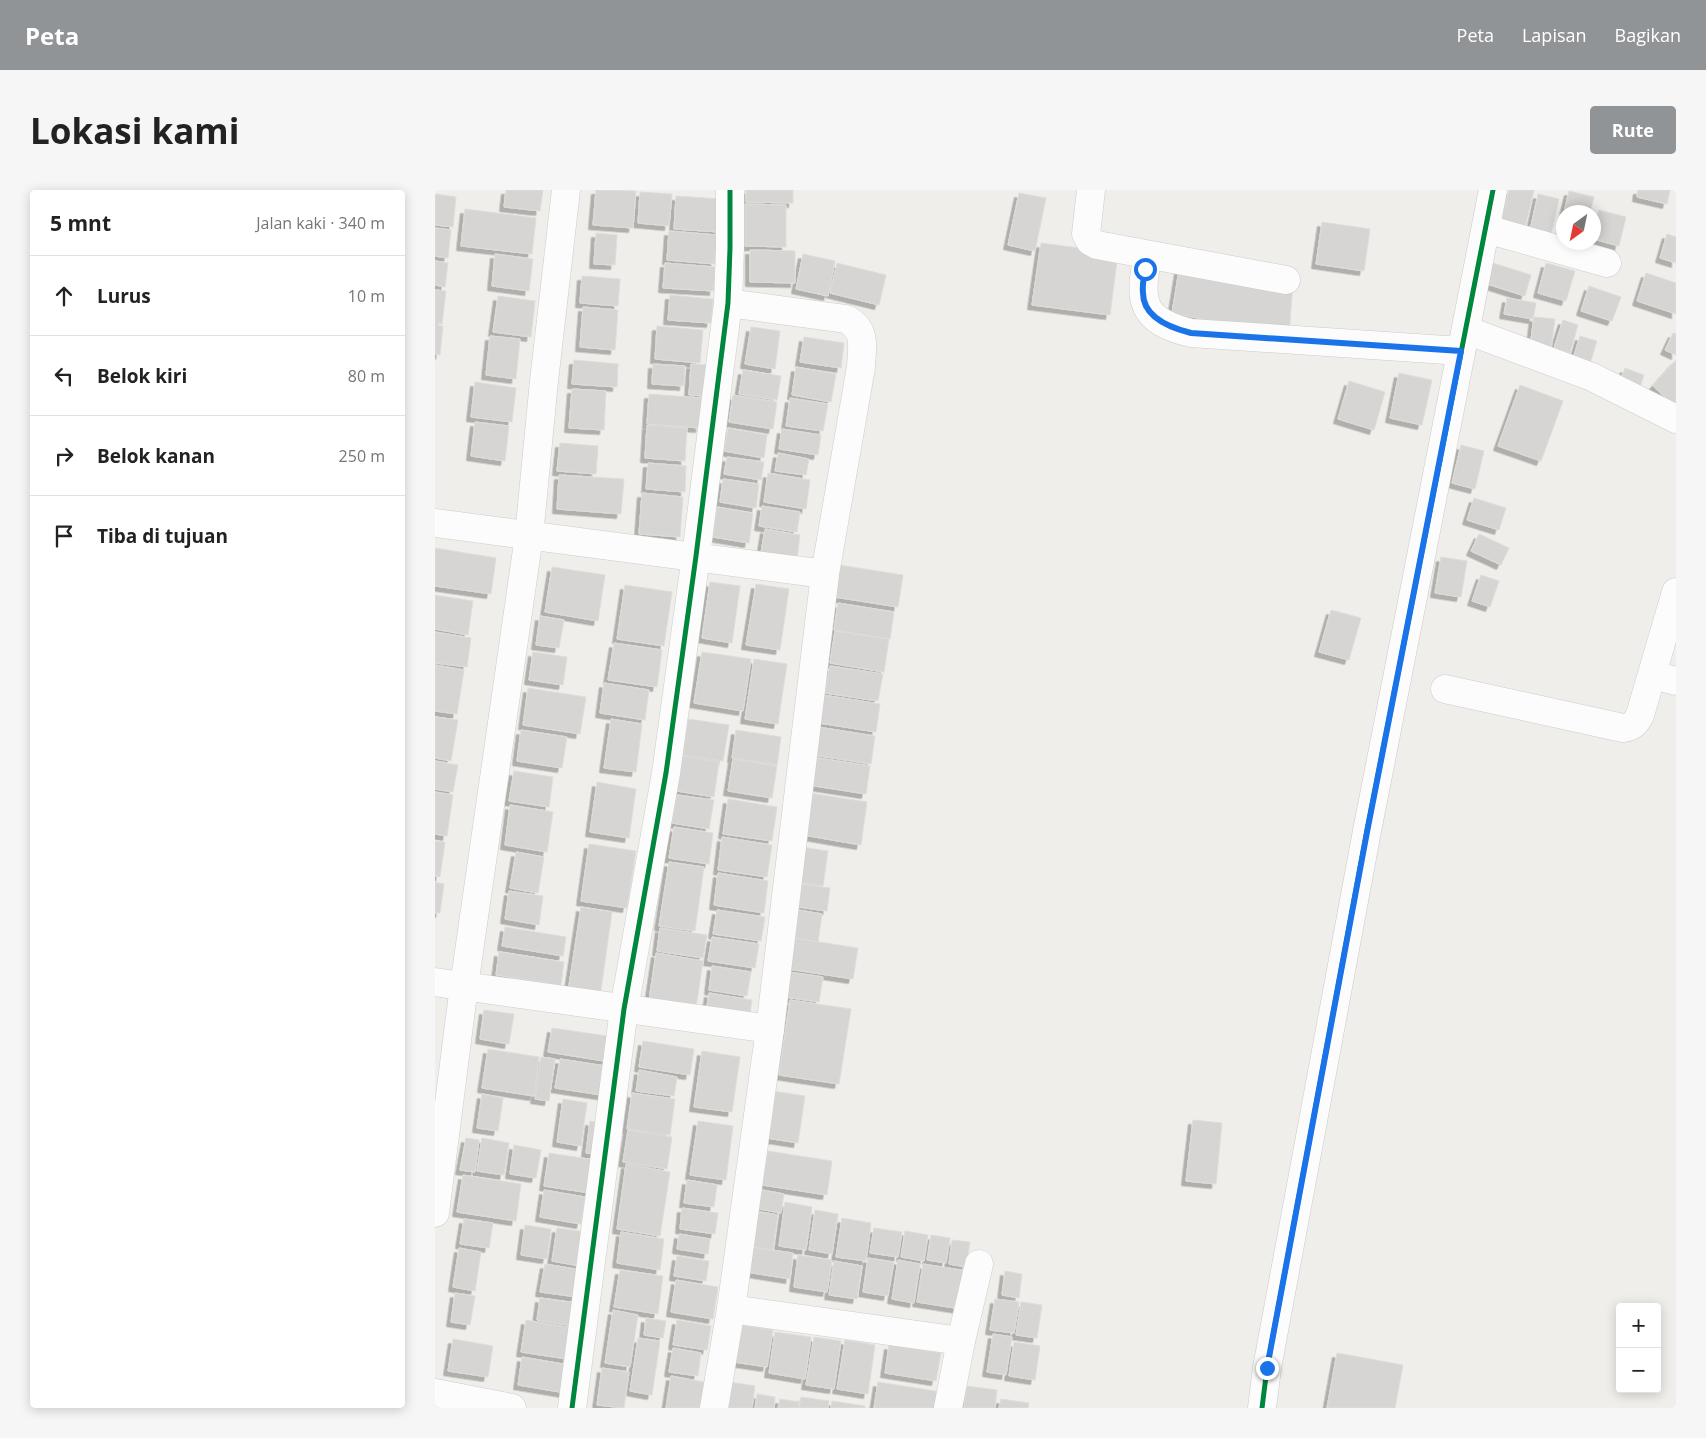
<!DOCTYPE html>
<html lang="id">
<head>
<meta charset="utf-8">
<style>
  :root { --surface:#fff; --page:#f6f6f6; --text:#222; --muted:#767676; --line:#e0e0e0; --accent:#919496 }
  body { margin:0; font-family:"Open Sans",sans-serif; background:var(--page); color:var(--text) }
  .controls { position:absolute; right:15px; bottom:15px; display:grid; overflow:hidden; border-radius:5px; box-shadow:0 2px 12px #0003 }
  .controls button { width:45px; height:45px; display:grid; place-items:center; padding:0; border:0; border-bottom:1px solid var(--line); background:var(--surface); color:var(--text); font:25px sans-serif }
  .compass { position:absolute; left:1121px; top:15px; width:45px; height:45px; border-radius:50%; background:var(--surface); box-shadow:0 2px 12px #0003; rotate:213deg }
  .stop { position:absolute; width:15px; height:15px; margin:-11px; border:4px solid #1a73e8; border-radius:50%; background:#fff }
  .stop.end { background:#1a73e8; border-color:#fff; box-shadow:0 1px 5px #0008 }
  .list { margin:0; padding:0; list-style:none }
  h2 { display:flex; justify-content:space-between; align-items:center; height:65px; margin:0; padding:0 20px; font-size:21px }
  h2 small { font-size:16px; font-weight:400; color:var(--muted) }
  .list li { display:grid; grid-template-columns:32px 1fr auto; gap:15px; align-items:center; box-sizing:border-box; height:80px; padding:0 20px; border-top:1px solid var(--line) }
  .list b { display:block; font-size:19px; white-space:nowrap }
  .list em { font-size:16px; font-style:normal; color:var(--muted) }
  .icon { flex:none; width:28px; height:28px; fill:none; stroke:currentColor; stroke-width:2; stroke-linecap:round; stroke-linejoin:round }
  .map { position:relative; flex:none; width:1241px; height:1218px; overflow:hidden; border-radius:5px }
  header { display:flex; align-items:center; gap:30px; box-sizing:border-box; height:70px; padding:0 25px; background:var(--accent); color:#fff }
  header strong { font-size:24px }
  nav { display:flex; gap:28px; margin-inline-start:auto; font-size:18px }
  .intro { display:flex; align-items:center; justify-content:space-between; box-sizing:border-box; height:120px; padding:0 30px }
  h1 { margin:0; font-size:35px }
  .button { padding:12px 22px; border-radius:5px; background:var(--accent); color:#fff; font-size:18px; font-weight:700 }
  main { display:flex; gap:30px; padding:0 30px }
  aside { flex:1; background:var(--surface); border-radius:5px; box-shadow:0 2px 12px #0003 }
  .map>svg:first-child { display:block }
  .building { fill:#d6d5d3; stroke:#deddd9; filter:url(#shadow) }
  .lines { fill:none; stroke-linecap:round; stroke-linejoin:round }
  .street-casing { stroke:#cbcccc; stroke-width:29 }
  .secondary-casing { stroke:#cacacb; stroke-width:29 }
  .street { stroke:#fdfcfc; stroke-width:28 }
  .secondary { stroke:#fdfcfc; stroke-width:28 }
  .cycleway-casing { stroke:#fff; stroke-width:8 }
  .cycleway { stroke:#00873e; stroke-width:5 }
  .route { stroke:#1a73e8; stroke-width:6 }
</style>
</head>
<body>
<header>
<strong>Peta</strong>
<nav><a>Peta</a><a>Lapisan</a><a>Bagikan</a></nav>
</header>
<div class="intro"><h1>Lokasi kami</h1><a class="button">Rute</a></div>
<main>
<aside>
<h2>5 mnt<small>Jalan kaki · 340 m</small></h2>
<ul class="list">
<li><svg class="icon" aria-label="ahead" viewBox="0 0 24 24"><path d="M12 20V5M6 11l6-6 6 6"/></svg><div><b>Lurus</b></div><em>10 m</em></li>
<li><svg class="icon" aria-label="left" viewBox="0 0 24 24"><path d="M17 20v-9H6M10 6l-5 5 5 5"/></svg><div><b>Belok kiri</b></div><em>80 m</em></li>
<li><svg class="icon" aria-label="right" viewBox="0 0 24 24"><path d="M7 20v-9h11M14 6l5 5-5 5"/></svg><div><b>Belok kanan</b></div><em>250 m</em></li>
<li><svg class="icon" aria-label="arrive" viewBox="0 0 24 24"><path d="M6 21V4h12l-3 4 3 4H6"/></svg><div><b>Tiba di tujuan</b></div></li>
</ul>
</aside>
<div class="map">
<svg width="1241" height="1218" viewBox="0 0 1241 1218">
  <defs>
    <filter id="shadow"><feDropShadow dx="-4.5" dy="4.5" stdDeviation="0" flood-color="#0004"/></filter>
  </defs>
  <rect width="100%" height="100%" fill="#efeeea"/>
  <g class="building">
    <path d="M71,0H108L105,21L69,17Z"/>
    <path d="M161,0L201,1L198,38L158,35Z"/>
    <path d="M311,0H358V13L311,12Z"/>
    <path d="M1074,0H1099L1088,46L1064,40Z"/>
    <path d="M1203,0H1235L1232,14L1202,7Z"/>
    <path d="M1134,1L1159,7L1155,22H1129Z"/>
    <path d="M205,2L237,4L234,36L203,33Z"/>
    <path d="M584,3L611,8L600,61L573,55Z"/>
    <path d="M0,4L21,7L18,37L0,35Z"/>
    <path d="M1103,4L1124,9L1115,50L1094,45Z"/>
    <path d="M241,6L286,9L284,42L239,39Z"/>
    <path d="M310,14L351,15V57L310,56Z"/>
    <path d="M30,19L101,28L97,64L26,56Z"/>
    <path d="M1164,20L1191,27L1184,56L1158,49V41Z"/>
    <path d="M887,32L935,39L929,81L881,74Z"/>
    <path d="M0,38L16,40L13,68L0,66Z"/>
    <path d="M234,41L282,45L280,74L232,70Z"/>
    <path d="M161,43L182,45L180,75L159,74Z"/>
    <path d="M1232,44L1241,47V73L1225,68Z"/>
    <path d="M606,53L683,63L675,125L597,115Z"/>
    <path d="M315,60L360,61V93L315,92Z"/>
    <path d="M60,64L98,69L94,101L57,96Z"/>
    <path d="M368,64L400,71L393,106L361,99Z"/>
    <path d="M0,71L13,73L10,97L0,95Z"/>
    <path d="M230,73L280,77L279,101L228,98Z"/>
    <path d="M402,73L451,85L444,115L395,103Z"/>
    <path d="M1058,73L1096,85L1090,106L1052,94Z"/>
    <path d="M1111,73L1140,81L1131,111L1103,103Z"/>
    <path d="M745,74L858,93L854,146L737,123Z"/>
    <path d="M1211,83L1241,93V124L1202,111Z"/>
    <path d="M147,86L185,89L183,116L145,113Z"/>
    <path d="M1154,96L1186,107L1177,131L1146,121Z"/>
    <path d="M0,100L11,101L7,134L0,133Z"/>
    <path d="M235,105L278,109L276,133L233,130Z"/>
    <path d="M63,106L100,111L96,147L58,142Z"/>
    <path d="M1072,108L1101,113L1098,129L1069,124Z"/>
    <path d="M148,117L183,120L180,160L145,157Z"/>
    <path d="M1099,127L1120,129L1116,160L1095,157Z"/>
    <path d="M1128,130L1143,135L1135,163L1119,158Z"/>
    <path d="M0,135L8,136L5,165L0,164Z"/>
    <path d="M222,136L268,140L265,173L220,169Z"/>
    <path d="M316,137L345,141L340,179L310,174Z"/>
    <path d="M1238,143L1241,144V165L1230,160Z"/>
    <path d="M55,146L85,149L81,189L51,185Z"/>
    <path d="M1145,146L1162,151L1154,177L1137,172Z"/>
    <path d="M369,147L409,153L406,178L365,172Z"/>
    <path d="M139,170L183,174L182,197L137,194Z"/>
    <path d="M1241,170V217L1218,196Z"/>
    <path d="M218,174L250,176L249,196L217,194Z"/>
    <path d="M256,174L272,175L270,206L254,205Z"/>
    <path d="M361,177L401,184L396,212L357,205Z"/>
    <path d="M1190,178L1209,185L1204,200L1184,193Z"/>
    <path d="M308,180L346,186L342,210L304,204Z"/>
    <path d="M964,183L997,190L987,235L955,228Z"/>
    <path d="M914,191L950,202L939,240L903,229Z"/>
    <path d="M40,192L81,198L77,232L36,227Z"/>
    <path d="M1085,195L1128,211L1106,271L1063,256Z"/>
    <path d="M137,199L171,201L169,240L134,238Z"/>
    <path d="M214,204L267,208L265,238L212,234Z"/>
    <path d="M298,205L342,212L338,239L294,232Z"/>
    <path d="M355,208L393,214L388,241L351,236Z"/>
    <path d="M40,232L74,236L70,271L36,266Z"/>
    <path d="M212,235L252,238L250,271L210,268Z"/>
    <path d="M293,238L332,245L329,268L289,261Z"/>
    <path d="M347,239L386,245L383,265L344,259Z"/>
    <path d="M125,253L163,256L161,284L122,281Z"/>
    <path d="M1026,255L1049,261L1040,299L1017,293Z"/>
    <path d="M343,263L374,269L371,285L340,281Z"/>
    <path d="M292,267L329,272L326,290L289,284Z"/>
    <path d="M213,273L251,276L250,302L211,299Z"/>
    <path d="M333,283L375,290L371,319L329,312Z"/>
    <path d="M124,285L189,289L186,324L122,319Z"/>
    <path d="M288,289L324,294L321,318L285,312Z"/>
    <path d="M207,303L248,307L245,347L204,344Z"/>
    <path d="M1039,308L1071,318L1064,340L1032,330Z"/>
    <path d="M327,316L365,322L362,342L324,336Z"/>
    <path d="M282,317L318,323L314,353L278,347Z"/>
    <path d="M330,339L365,345L362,369L326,363Z"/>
    <path d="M1044,344L1074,358L1066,375L1036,361Z"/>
    <path d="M0,358L61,368L56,404L0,396Z"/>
    <path d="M1006,367L1032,371L1026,407L1000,403Z"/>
    <path d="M404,375L468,385L463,417L399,407Z"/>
    <path d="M117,377L170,385L163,431L110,422Z"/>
    <path d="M1046,385L1064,391L1055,417L1037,411Z"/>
    <path d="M275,392L305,396L297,453L267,448Z"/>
    <path d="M321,394L354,399L345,460L311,455Z"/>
    <path d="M190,395L237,402L229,456L182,449Z"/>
    <path d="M0,405L38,411L33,445L0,439Z"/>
    <path d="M403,413L459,422L455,449L399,440Z"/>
    <path d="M896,420L926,428L914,470L884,462Z"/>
    <path d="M105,426L129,430L124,458L101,455Z"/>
    <path d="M400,441L454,449L449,482L395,473Z"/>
    <path d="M0,442L36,448L32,477L0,473Z"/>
    <path d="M179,453L227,460L222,497L173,490Z"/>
    <path d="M98,462L132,467L128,495L94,490Z"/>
    <path d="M267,462L316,469L308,521L259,513Z"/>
    <path d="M319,469L352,474L343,534L310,529Z"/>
    <path d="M0,475L29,480L22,524L0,521Z"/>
    <path d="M395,476L448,484L443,511L390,503Z"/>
    <path d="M169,493L214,500L210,530L165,523Z"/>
    <path d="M93,498L151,507L145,544L88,535Z"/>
    <path d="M388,505L445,514L441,542L384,533Z"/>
    <path d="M0,527L23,530L16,571L0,568Z"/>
    <path d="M176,529L207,534L201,582L169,578Z"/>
    <path d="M253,529L294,535L288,571L248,565Z"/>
    <path d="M383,537L440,546L436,574L378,565Z"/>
    <path d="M86,540L132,547L127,578L82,571Z"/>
    <path d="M301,540L346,547L342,575L297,568Z"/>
    <path d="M247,566L284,572L279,607L242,601Z"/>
    <path d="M377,567L435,576L431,604L373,595Z"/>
    <path d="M298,569L342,576L337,608L293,601Z"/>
    <path d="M0,571L23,575L18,602L0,599Z"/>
    <path d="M79,581L118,587L114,617L74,611Z"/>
    <path d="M162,592L201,599L194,648L155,642Z"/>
    <path d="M0,602L18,605L12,646L0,644Z"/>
    <path d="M374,603L432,612L426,655L368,645Z"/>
    <path d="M242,605L279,610L274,639L237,633Z"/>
    <path d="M293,609L342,617L337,651L288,644Z"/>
    <path d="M75,615L118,622L112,662L70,655Z"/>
    <path d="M239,637L278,643L274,674L234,668Z"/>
    <path d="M287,647L337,655L332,687L283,680Z"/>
    <path d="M0,651L10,652L5,687L0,686Z"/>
    <path d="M154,654L201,661L192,718L146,711Z"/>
    <path d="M366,657L393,661L388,696L360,692Z"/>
    <path d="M81,662L109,667L103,703L75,698Z"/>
    <path d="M234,672L269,677L260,741L224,736Z"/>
    <path d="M283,683L333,691L329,723L279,715Z"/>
    <path d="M0,692L9,694L5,723H0Z"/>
    <path d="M366,694L395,698L392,721L363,717Z"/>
    <path d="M74,701L108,706L104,735L70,729Z"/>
    <path d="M146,717L177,722L165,807L133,802Z"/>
    <path d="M282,720L330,727L326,751L278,744Z"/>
    <path d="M363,720L387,724L383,752L358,748Z"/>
    <path d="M70,737L131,747L128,766L67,756Z"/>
    <path d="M225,738L272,745L268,768L222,761Z"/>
    <path d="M277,747L324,754L320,778L273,771Z"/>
    <path d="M352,747L423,758L418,789L347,778Z"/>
    <path d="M64,762L129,772L126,795L61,785Z"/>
    <path d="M221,763L268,771L261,818L214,810Z"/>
    <path d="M277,776L316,782L312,806L274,800Z"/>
    <path d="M354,782L388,787L384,812L350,807Z"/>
    <path d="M274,803L317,810L314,829L271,822Z"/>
    <path d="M355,810L416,819L404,894L344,885Z"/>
    <path d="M49,820L79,824L74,854L45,849Z"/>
    <path d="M117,838L179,847L175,872L113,862Z"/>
    <path d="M208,851L259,859L255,885L204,877Z"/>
    <path d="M53,859L104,867L99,906L47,898Z"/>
    <path d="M267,861L305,867L297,922L259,917Z"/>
    <path d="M106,867L120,869L114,911L100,909Z"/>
    <path d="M125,869L177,877L173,906L120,898Z"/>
    <path d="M204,880L242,887L239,906L201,901Z"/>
    <path d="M332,900L370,906L363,953L325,947Z"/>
    <path d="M197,903L240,909L235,945L192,939Z"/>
    <path d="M47,904L68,908L63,941L42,938Z"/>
    <path d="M128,909L152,913L146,956L122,952Z"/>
    <path d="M758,930L787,933L781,994L751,991Z"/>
    <path d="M155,931L172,934L167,965L151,963Z"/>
    <path d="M263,931L298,936L291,990L255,985Z"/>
    <path d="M193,940L237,947L232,979L188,972Z"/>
    <path d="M31,948L44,950L40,982L25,980Z"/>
    <path d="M47,948L74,953L69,985L42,981Z"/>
    <path d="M79,955L106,960L101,988L75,984Z"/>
    <path d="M333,961L397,971L392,1005L327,995Z"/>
    <path d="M114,963L160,970L155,1003L109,996Z"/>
    <path d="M191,974L235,982L225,1046L182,1039Z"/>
    <path d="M28,985L86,994L81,1031L22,1022Z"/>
    <path d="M252,990L282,995L279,1017L249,1013Z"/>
    <path d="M322,999L349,1004L346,1023L319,1018Z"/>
    <path d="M109,1000L150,1007L146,1034L105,1027Z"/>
    <path d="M350,1012L377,1017L371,1060L344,1056Z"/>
    <path d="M247,1018L283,1023L280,1044L245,1039Z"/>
    <path d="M380,1020L403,1024L397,1064L374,1060Z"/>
    <path d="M319,1021L343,1025L338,1060L313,1056Z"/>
    <path d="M407,1028L436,1033L431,1071L401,1067Z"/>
    <path d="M29,1029L58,1033L54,1058L25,1054Z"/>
    <path d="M90,1035L116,1039L112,1069L86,1065Z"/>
    <path d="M122,1038L151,1042L145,1076L117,1071Z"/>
    <path d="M439,1038L467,1042L463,1067L435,1063Z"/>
    <path d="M470,1041L493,1045L489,1071L466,1067Z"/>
    <path d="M186,1042L229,1049L225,1080L182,1073Z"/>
    <path d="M244,1044L275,1049L273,1064L242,1059Z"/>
    <path d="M496,1045L515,1048L511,1073L492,1070Z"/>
    <path d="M517,1050L535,1052L531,1077L514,1074Z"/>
    <path d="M315,1057L358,1063L355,1089L311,1082Z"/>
    <path d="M24,1058L46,1062L40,1101L18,1097Z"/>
    <path d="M363,1065L397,1070L392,1102L359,1097Z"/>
    <path d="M242,1066L274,1071L271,1091L239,1086Z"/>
    <path d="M433,1068L459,1072L453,1106L428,1102Z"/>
    <path d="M463,1070L485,1074L479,1113L457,1109Z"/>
    <path d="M399,1071L427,1076L422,1109L394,1105Z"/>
    <path d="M110,1074L146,1080L142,1107L105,1102Z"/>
    <path d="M488,1074L532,1081L526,1119L482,1112Z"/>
    <path d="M185,1080L228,1086L223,1124L179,1117Z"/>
    <path d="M570,1081L587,1084L584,1108L567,1105Z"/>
    <path d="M241,1090L283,1097L278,1129L236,1122Z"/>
    <path d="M20,1103L40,1106L35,1135L16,1132Z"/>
    <path d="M105,1108L141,1113L138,1136L102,1130Z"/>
    <path d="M560,1109L584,1112L579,1143L555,1140Z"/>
    <path d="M586,1112L607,1115L602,1148L581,1145Z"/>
    <path d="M178,1120L203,1125L195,1177L170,1173Z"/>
    <path d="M211,1128L231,1131L228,1148L209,1145Z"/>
    <path d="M91,1130L137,1138L132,1169L86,1162Z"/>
    <path d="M242,1130L276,1136L272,1160L238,1155Z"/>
    <path d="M305,1135L338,1140L332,1177L299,1172Z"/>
    <path d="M340,1142L376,1147L370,1189L334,1183Z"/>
    <path d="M558,1144L577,1147L571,1185L552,1182Z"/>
    <path d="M379,1147L406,1151L399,1199L371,1195Z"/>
    <path d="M203,1148L225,1151L217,1205L195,1201Z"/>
    <path d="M18,1149L58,1156L53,1187L13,1181Z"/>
    <path d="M410,1150L440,1155L433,1204L402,1199Z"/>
    <path d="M579,1152L605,1156L600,1190L574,1186Z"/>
    <path d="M454,1155L506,1163L501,1191L450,1183Z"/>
    <path d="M238,1158L266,1163L263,1186L234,1182Z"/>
    <path d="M902,1163L968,1175L960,1218H892Z"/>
    <path d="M87,1167L134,1175L131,1203L83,1195Z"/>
    <path d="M167,1178L194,1182L189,1218L162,1215Z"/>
    <path d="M236,1186L269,1192L265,1218H231Z"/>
    <path d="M295,1192L320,1196L317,1218H291Z"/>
    <path d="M443,1192L506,1202L504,1218H439Z"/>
    <path d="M532,1196L562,1200L560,1218H529Z"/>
    <path d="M322,1204L340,1207L339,1218H320Z"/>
    <path d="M366,1207L394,1211L393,1218H364Z"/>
    <path d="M345,1209L364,1212L363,1218H343Z"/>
    <path d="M566,1209L594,1213L593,1218H564Z"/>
    <path d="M397,1211L430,1216V1218H396Z"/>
  </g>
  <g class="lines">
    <defs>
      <g id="street">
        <path d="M656,0L651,44L655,51L662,55L851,90"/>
        <path d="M1051,39L1172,73"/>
        <path d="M713,65C703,111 706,131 756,143L1026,161"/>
        <path d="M1031,140L1157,187L1241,229"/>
        <path d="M0,333L390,384"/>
        <path d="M1217,485L1241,491"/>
        <path d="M1010,499L1188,538C1197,537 1201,533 1205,525L1241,402"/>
        <path d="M0,792L335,839"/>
        <path d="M0,1023L29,796L94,346L109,191L131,0"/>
        <path d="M296,1119L526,1151"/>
        <path d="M0,1203L77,1218"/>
        <path d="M137,1218L189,819L231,583L261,366L293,113L295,58V0"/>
        <path d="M279,1218L296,1119L335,839L390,384L426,177C427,157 432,140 411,129L293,113"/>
        <path d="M513,1218L526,1151L544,1074"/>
      </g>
      <path id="secondary" d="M827,1218L832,1178L932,641L1058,0"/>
    </defs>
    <use href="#street" class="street-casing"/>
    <use href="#secondary" class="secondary-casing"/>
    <use href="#street" class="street"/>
    <use href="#secondary" class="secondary"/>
    <defs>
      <g id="cycleway">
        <path d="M137,1218L189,819L231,583L261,366L293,113L295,58V0"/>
        <path d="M827,1218L832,1178L932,641L1058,0"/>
      </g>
    </defs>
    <use href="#cycleway" class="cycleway-casing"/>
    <use href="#cycleway" class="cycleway"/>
  </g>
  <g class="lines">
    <path class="route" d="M710,79C709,87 707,95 708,103C708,128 736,138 756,143L1026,161L932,642L832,1178"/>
  </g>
</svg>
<div class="controls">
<button>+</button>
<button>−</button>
</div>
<svg class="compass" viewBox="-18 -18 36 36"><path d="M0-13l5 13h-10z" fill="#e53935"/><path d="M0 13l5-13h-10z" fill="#767676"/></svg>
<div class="stop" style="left:710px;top:79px"></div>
<div class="stop end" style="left:832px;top:1178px"></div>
</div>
</main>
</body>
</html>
